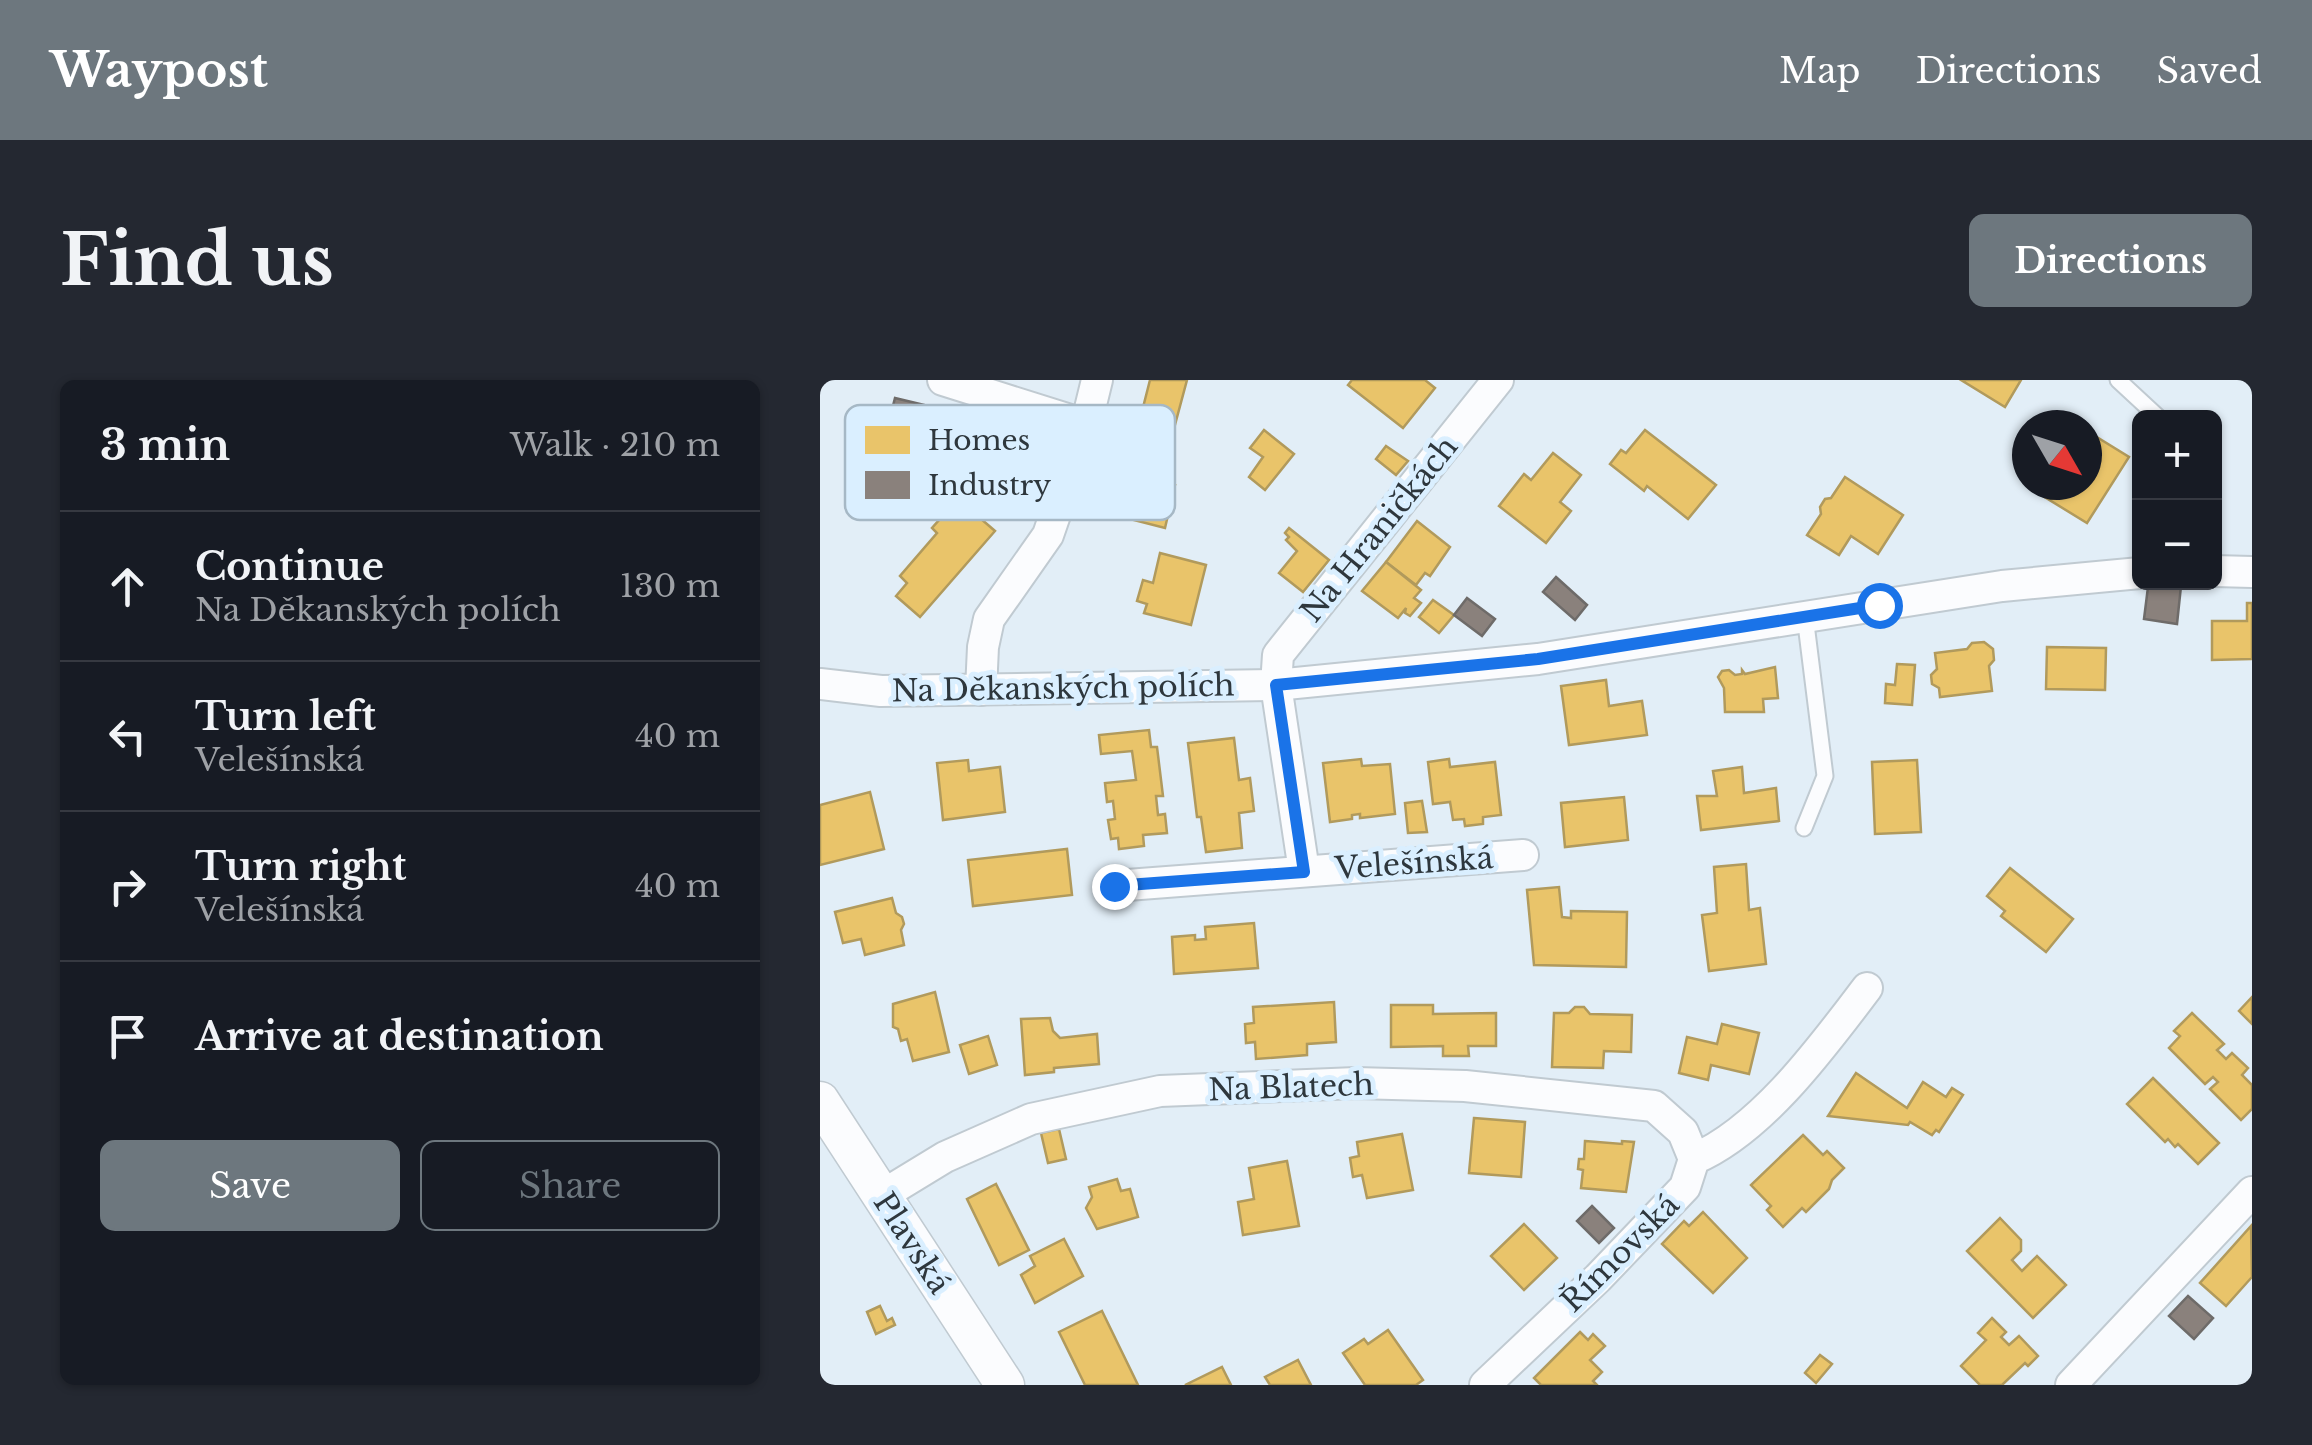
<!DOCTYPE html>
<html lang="en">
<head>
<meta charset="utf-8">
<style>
  :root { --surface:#171b24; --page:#242831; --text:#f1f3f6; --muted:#9ea1a6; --line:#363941; --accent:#6d777e }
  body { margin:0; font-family:"Libre Baskerville",serif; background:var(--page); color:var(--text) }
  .controls { position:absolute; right:30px; top:30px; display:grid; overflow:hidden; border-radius:15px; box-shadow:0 2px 8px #0004 }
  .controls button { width:90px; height:90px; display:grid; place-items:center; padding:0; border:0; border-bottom:2px solid var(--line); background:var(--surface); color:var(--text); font:50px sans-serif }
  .compass { position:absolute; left:1192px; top:30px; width:90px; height:90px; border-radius:50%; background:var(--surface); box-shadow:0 2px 8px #0004; rotate:129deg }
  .stop { position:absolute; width:30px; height:30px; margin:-22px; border:8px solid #1a73e8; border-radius:50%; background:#fff }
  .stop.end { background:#1a73e8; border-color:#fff; box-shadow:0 2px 10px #0008 }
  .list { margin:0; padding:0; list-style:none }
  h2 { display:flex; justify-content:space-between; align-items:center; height:130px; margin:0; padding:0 40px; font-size:42px }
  h2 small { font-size:32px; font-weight:400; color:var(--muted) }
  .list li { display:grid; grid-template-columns:65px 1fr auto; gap:30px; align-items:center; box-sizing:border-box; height:150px; padding:0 40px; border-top:2px solid var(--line) }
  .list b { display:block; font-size:38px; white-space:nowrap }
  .list p { margin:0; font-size:32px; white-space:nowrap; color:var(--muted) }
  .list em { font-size:32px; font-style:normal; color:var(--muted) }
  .actions { display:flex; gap:20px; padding:30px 40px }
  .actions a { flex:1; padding:22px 0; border:2px solid var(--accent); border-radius:15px; text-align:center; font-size:35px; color:var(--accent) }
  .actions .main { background:var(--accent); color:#fff }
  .icon { flex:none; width:55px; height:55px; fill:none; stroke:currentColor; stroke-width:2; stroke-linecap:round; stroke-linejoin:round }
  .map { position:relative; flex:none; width:1432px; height:1005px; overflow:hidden; border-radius:15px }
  header { display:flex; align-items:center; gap:60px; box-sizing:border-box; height:140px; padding:0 50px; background:var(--accent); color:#fff }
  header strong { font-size:48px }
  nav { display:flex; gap:55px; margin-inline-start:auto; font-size:35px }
  .intro { display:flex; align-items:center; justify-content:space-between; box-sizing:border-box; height:240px; padding:0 60px }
  h1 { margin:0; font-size:70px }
  .button { padding:25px 45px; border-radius:15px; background:var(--accent); color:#fff; font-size:35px; font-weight:700 }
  main { display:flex; gap:60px; padding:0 60px }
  aside { flex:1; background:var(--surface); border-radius:15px; box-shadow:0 2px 8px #0004 }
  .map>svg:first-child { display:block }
  .homes { fill:#e9c46a; stroke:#b19a5c; stroke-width:2.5 }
  .industry { fill:#8a817c; stroke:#6e6b69; stroke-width:2.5 }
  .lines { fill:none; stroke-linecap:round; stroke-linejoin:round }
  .service-casing { stroke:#c0cad1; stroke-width:19 }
  .minor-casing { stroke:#c0cad1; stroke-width:34 }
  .tertiary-casing { stroke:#c0cad1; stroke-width:41 }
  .service { stroke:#fbfcfe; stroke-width:15 }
  .minor { stroke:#fbfcfe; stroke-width:30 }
  .tertiary { stroke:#fbfcfe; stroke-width:38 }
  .route { stroke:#1a73e8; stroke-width:12 }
  .labels { text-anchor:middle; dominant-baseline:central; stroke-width:10; stroke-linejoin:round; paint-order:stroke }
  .street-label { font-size:30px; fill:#2e373d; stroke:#daefff }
  .key { fill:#daefff; stroke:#a6b8c5; stroke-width:2.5 }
  .key-label { font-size:28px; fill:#2e373d }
</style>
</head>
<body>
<header>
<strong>Waypost</strong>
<nav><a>Map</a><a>Directions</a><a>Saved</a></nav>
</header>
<div class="intro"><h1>Find us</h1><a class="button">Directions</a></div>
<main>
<aside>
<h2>3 min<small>Walk · 210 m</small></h2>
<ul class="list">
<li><svg class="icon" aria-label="ahead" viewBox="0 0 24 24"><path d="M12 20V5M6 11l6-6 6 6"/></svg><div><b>Continue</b><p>Na Děkanských polích</p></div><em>130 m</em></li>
<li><svg class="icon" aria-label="left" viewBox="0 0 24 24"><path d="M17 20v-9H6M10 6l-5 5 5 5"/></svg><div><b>Turn left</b><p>Velešínská</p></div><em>40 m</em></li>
<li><svg class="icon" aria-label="right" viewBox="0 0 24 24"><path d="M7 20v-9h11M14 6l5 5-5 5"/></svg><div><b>Turn right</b><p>Velešínská</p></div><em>40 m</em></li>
<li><svg class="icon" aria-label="arrive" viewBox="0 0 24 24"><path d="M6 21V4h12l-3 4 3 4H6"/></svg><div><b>Arrive at destination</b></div></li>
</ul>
<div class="actions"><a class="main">Save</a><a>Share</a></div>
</aside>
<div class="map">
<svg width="1432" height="1005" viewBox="0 0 1432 1005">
  <rect width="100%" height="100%" fill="#e2eef7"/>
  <g class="homes">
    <path d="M330,0H367L352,56L318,47Z"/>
    <path d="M532,0H605L615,8L583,48L528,5Z"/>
    <path d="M1141,0H1201L1185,27Z"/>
    <path d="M444,50L474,74L445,110L429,97L443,77L430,68Z"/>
    <path d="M825,50L896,105L868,139L827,106L824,111L790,84L801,70L806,73Z"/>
    <path d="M1267,51L1309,77L1267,143L1218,113L1222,105H1267Z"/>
    <path d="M566,66L588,81L576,95L556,79Z"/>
    <path d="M733,73L761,95L740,122L751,131L726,163L679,126L704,94L711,100Z"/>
    <path d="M290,89L355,105L345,148L279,131Z"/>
    <path d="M1025,97L1083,135L1058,174L1031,156L1019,175L987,155L1001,134L1000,127L1005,119L1011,118Z"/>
    <path d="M135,105L152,120L146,126L175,151L100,237L76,216L87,203L80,196L117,153L112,148L136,121L127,113Z"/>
    <path d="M597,141L630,167L610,196L605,193L596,205L566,182Z"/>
    <path d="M469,148L509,180L483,212L459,193L477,171L466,160L469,157L465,153Z"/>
    <path d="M340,173L386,185L371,245L324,233L327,224L317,221L323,200L333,203Z"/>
    <path d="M566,182L601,210L594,218L601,223L590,236L585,233L586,228L578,238L542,211Z"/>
    <path d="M613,220L634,235L619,253L599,237Z"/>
    <path d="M1427,223H1432V279L1392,280V241H1427Z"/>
    <path d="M1164,262L1173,269L1174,280L1169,286L1172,311L1120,317L1119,308L1112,304L1111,295L1117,289L1115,273L1147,269L1152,263Z"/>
    <path d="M1227,267L1286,268L1285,310L1226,309Z"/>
    <path d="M1077,284L1095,285L1092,325L1065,323L1066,304L1075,305Z"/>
    <path d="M955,287L958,318L943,319L944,332H905L904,308L898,297L902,291L909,290L915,295L922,294V290L925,294Z"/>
    <path d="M786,300L789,326L822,321L827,355L749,365L741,306Z"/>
    <path d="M329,350L331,367H337L343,416H336L338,435L345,434L347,453L323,455L324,466L299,469L298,458L291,459L288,440L295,439L293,421L287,422L285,403L316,400L312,371L281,374L279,355Z"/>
    <path d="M414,358L419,400L430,398L434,431L419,433L422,468L386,472L381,437H377L368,363Z"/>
    <path d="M541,379L542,386L570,384L575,434L540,438V434L532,435V439L510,442L503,383Z"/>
    <path d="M629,379L630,387L675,382L681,435L663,437V444L645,446L644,439L633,440L630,422L613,424L608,382Z"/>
    <path d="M148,380L149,391L180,387L185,432L123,440L117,383Z"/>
    <path d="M1097,380L1101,452L1055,454L1052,382Z"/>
    <path d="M922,387L924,413L956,408L959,441L881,450L877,416H897L893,391Z"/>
    <path d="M50,412L64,469L0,485V425Z"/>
    <path d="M804,417L808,460L745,467L741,423Z"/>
    <path d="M602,421L607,452L588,453L585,423Z"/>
    <path d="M247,469L252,515L153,526L148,480Z"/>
    <path d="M926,484L929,530L940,528L946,584L889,591L882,535L897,533L894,487Z"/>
    <path d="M1190,488L1253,539L1226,572L1181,536L1185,531L1167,516Z"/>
    <path d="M739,507L742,537L751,538V531L807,532L806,587L714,585L707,510Z"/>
    <path d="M72,518L76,533L82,537L84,544L81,550L84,565L45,575L41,559L23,563L15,532Z"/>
    <path d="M434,543L438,588L354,594L352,557L375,555V560L386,559L385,547Z"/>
    <path d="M115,612L129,672L93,681L87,659L81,661L78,649L73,647V624Z"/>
    <path d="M1432,617V644L1419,631Z"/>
    <path d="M514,622L516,662L487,664V675L436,679L435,662L426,663L425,644L434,643L433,627Z"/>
    <path d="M571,625H613V634L676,633V666H648L649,676H623V666L571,667Z"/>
    <path d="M755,627H764L770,634L812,635L811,672L784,671L783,688L732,687L734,633H749Z"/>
    <path d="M1372,633L1404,664L1397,670L1406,679L1412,673L1428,688L1422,695L1432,705V729L1421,740L1390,709L1398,702L1393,697L1385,704L1349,668L1360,656L1354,651Z"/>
    <path d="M230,638L233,651L240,658L277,654L279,684L234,688V692L205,695L201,639Z"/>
    <path d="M902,644L939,653L929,694L891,685L888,700L859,693L867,657L897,664Z"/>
    <path d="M168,656L177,685L149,694L140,665Z"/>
    <path d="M1036,693L1087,728L1103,702L1126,717L1132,708L1143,715L1119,752L1116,750L1112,755L1090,742L1088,745L1008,736Z"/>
    <path d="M1333,698L1399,763L1378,784L1358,764L1355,767L1348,759L1345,762L1307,724Z"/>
    <path d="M654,738L705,742L701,797L649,793Z"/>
    <path d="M239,749L246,779L228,783L221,753Z"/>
    <path d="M582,754L593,810L547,818L542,795L533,797L530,778L539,776L537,762Z"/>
    <path d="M983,755L1003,775L1007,771L1024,788L1012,800L1009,809L986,832L982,828L963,847L947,830L951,826L931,805Z"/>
    <path d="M765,761L802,764V761L814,762L806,812L761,808L763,790L758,789L759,779H764Z"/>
    <path d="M467,781L479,846L423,855L418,822L434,819L429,788Z"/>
    <path d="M297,799L301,811L310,809L318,837L277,849L266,828L272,817L269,807Z"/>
    <path d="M176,804L209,870L179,885L147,819Z"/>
    <path d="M883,832L927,878L893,913L842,864L864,841L869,846Z"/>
    <path d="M1180,838L1201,860V871L1192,880L1202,891L1217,876L1246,905L1213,938L1147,871Z"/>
    <path d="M704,844L737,878L704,910L671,876Z"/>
    <path d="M1431,846L1432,897L1406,926L1380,903Z"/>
    <path d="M244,859L263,896L215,923L201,895L215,886L210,876Z"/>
    <path d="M60,926L67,941L72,938L75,945L56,954L47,932Z"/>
    <path d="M282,931L318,1005H265L239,952Z"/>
    <path d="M1172,938L1186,952L1181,957L1189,965L1199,956L1218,976L1208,986L1205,983L1182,1005H1160L1141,986L1166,960L1158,953Z"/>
    <path d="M568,950L603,1000L596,1005H545L523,973L544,959L548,964Z"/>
    <path d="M760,952L768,960L773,954L785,966L770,980L782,992L773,1001L777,1005H721L714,998Z"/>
    <path d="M1000,975L1012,984L996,1003L985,993Z"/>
    <path d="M478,980L491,1005H450L445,997Z"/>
    <path d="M402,987L411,1005H365Z"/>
  </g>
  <g class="industry">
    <path d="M75,18L104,25L102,32L158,47L150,78L135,74L128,100L78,87L84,63L78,62L81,48L68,45Z"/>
    <path d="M736,197L767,225L755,240L723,212Z"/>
    <path d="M1361,206L1357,244L1324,239L1328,207Z"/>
    <path d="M647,218L675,239L662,256L634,235Z"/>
    <path d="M772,826L794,848L779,863L757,841Z"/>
    <path d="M1368,916L1393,938L1374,959L1349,936Z"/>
  </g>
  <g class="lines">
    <defs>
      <g id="service">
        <path d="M1298,0L1339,38"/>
        <path d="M984,448L1005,396L985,236"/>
      </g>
      <g id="minor">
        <path d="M123,0L266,45"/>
        <path d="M1394,191L1432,192"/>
        <path d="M0,304L61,311L456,305L718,279L1182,206L1320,193"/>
        <path d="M161,310L163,267L169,239L228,155L266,45L277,0"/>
        <path d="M484,491L456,305L458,275L678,0"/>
        <path d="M294,506L703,475"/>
        <path d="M61,816L125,777L211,739L340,711L536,703L645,706L834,726L863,752L874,779"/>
        <path d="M665,1005L778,898L865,807L874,779C942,750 1003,666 1047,608"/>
        <path d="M1251,1005L1432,812"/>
      </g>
      <path id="tertiary" d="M0,721L185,1005"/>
    </defs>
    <use href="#service" class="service-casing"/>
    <use href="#minor" class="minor-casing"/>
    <use href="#tertiary" class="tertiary-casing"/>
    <use href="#service" class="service"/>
    <use href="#minor" class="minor"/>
    <use href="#tertiary" class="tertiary"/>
  </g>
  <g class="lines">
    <path class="route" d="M294,506L484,492L456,305L718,279L1059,225"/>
  </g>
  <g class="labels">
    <g class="street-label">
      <text transform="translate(559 149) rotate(-51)">Na Hraničkách</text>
      <text transform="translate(243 308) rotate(-1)">Na Děkanských polích</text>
      <text transform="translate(594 483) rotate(-4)">Velešínská</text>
      <text transform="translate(471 707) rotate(-2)">Na Blatech</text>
      <text transform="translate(92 863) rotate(57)">Plavská</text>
      <text transform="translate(800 873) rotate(-45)">Římovská</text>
    </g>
  </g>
  <rect x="25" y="25" width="330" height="115" rx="15" class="key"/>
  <rect x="45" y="46" width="45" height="28" fill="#e9c46a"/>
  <rect x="45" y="91" width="45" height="28" fill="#8a817c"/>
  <g class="key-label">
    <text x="108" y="70">Homes</text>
    <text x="108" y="115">Industry</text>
  </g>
</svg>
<div class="controls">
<button>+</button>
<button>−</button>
</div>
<svg class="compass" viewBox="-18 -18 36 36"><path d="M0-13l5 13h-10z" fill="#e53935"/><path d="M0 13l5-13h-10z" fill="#9ea1a6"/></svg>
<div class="stop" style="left:1059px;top:225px"></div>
<div class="stop end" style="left:294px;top:506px"></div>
</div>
</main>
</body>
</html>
